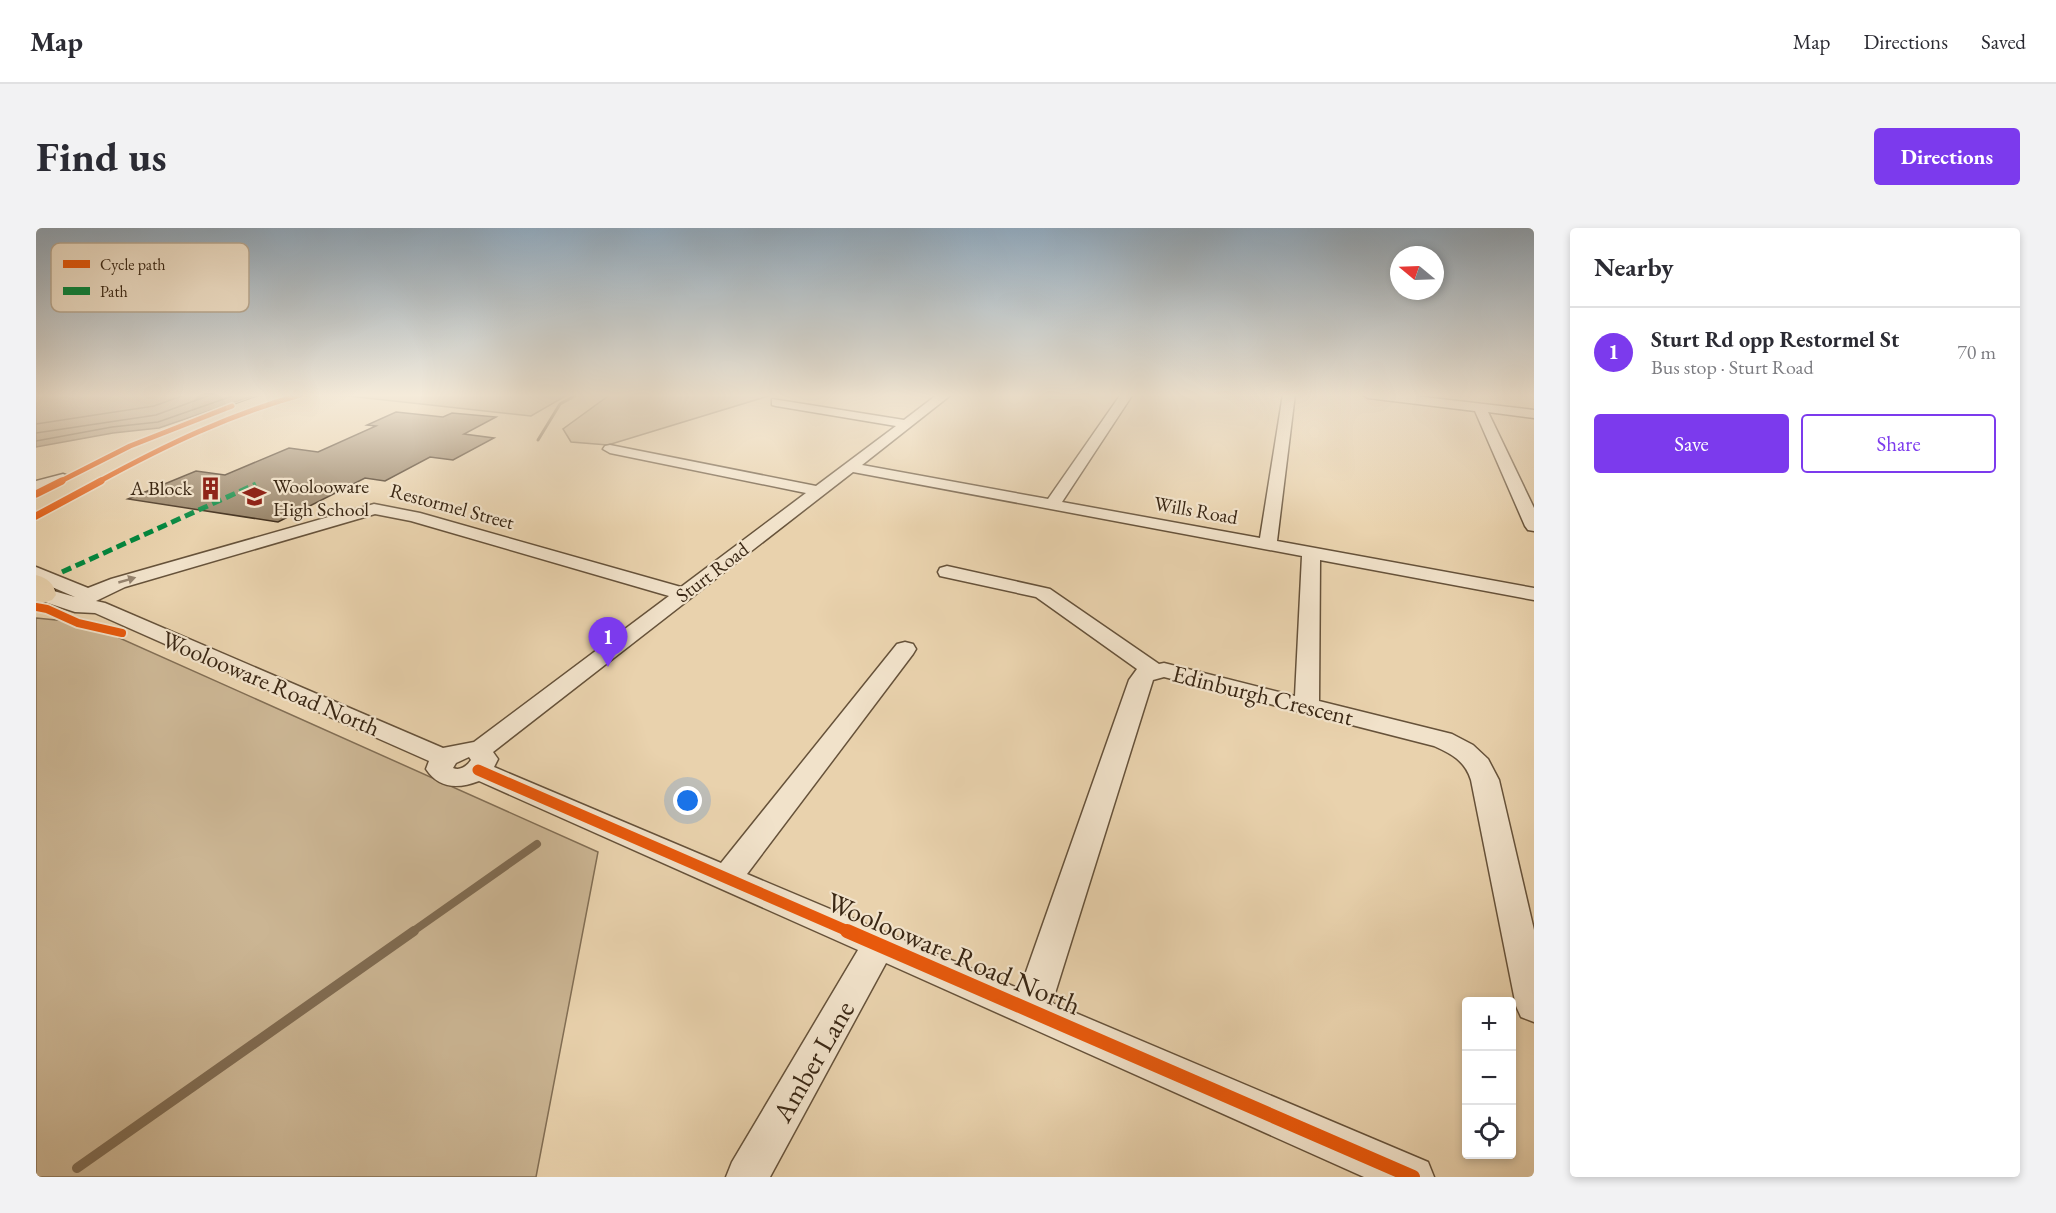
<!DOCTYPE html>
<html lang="en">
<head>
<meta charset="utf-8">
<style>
  :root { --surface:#fff; --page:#f2f2f3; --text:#2b2b33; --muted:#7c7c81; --line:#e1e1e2; --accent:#7c3aed }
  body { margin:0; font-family:"EB Garamond",serif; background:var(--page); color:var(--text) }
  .controls { position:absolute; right:18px; bottom:18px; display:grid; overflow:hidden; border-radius:6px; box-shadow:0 3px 9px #0003 }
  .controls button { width:54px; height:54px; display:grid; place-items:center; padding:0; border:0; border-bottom:2px solid var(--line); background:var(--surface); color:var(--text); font:30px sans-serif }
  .compass { position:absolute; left:1354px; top:18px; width:54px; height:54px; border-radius:50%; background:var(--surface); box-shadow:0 3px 9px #0003; rotate:289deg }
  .you { position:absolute; left:652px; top:573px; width:21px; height:21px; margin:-15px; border:4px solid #fff; border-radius:50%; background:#1a73e8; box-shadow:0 0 0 9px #1a73e833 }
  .badge { display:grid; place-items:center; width:39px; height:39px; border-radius:50%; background:var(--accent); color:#fff; font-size:20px; font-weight:700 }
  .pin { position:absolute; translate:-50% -50px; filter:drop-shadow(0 2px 3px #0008) }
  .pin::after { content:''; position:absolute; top:32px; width:21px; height:18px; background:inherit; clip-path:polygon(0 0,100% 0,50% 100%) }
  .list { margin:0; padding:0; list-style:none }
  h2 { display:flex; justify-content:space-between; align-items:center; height:78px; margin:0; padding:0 24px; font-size:26px }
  h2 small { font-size:20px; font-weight:400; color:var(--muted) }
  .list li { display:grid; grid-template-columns:39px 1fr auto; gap:18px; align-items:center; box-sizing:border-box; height:90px; padding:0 24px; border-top:2px solid var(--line) }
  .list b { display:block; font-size:22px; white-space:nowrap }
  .list p { margin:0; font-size:20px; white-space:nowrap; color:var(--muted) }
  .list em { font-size:20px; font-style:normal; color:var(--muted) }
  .actions { display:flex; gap:12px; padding:18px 24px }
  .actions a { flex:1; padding:14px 0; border:2px solid var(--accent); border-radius:6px; text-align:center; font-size:21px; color:var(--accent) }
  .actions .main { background:var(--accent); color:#fff }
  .icon { flex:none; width:33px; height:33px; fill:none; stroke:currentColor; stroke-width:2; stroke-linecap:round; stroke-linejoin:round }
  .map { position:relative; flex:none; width:1498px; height:949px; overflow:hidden; border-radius:6px }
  header { display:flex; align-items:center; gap:36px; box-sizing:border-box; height:84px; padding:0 30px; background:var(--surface); border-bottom:2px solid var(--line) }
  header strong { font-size:28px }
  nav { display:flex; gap:33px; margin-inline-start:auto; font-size:21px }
  .intro { display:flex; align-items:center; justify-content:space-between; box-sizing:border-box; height:144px; padding:0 36px }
  h1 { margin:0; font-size:42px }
  .button { padding:15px 27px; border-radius:6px; background:var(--accent); color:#fff; font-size:21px; font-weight:700 }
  main { display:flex; gap:36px; padding:0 36px }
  aside { flex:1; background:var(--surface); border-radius:6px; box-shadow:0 3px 9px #0003 }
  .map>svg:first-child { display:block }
  .green { fill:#cbb593; stroke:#826e54; stroke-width:1.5 }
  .water { fill:#ae9879; stroke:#806b51; stroke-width:1.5 }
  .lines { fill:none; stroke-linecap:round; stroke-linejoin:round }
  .shore { stroke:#746046; stroke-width:1.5 }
  .stream-far2 { stroke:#806b51; stroke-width:3 }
  .stream-far1 { stroke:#806b51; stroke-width:8 }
  .stream { stroke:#806b51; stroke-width:10 }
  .building { fill:#958064; stroke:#3a2714; stroke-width:1.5 }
  .minor-casing { stroke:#66523a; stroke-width:3 }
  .major-casing { stroke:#3a2714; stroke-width:2 }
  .minor { fill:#f1e2ca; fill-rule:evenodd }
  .major { fill:#e9d2ad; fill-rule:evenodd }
  .quiet { stroke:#00873e; stroke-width:5; stroke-dasharray:10 5; stroke-linecap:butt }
  .cycleway-far4-casing { stroke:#f1e2ca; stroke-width:8 }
  .cycleway-far3-casing { stroke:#f1e2ca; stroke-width:10 }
  .cycleway-far2-casing { stroke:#f1e2ca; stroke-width:12 }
  .cycleway-far1-casing { stroke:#f1e2ca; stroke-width:15 }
  .cycleway-casing { stroke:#f1e2ca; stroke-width:18 }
  .cycleway-far4 { stroke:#e8590c; stroke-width:5 }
  .cycleway-far3 { stroke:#e8590c; stroke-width:7 }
  .cycleway-far2 { stroke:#e8590c; stroke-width:8 }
  .cycleway-far1 { stroke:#e8590c; stroke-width:11 }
  .cycleway { stroke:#e8590c; stroke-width:14 }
  .oneway { fill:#96846f }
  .labels { text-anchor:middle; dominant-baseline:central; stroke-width:4.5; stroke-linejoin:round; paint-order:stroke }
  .far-poi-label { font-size:20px; fill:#3a2714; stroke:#f1e2ca; text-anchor:start }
  .far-street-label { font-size:20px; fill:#3a2714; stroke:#f1e2ca }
  .street-label { font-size:24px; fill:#3a2714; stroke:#f1e2ca }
  .near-street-label { font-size:28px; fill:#3a2714; stroke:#f1e2ca }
  .key { fill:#f1e2ca; stroke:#baaa93; stroke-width:1.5 }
  .key-label { font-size:16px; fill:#3a2714 }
</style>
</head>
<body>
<header>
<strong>Map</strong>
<nav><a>Map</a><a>Directions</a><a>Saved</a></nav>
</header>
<div class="intro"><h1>Find us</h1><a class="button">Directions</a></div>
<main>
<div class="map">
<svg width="1498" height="949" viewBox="0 0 1498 949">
  <rect width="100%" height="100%" fill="#e9d2ad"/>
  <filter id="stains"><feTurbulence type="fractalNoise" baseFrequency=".00333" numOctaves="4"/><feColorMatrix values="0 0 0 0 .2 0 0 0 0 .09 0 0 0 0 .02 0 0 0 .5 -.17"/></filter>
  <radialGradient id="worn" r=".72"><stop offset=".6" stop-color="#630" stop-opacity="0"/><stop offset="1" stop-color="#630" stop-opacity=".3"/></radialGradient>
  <g class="green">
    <path d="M294,166H533L495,188Z"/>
    <path d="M575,166H739L572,217L535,214L527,201Z"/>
    <path d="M0,390L50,395L562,624L500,949H0Z"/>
  </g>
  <path class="water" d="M0,166H222L123,200L77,205L0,219Z"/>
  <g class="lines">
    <g class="shore">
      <path d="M0,196L118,178L151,166"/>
      <path d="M0,205L120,187L177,166"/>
      <path d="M0,213L76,199L122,194L202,166"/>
    </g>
    <g class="stream-far2">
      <path d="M263,169L273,166"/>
      <path d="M502,212L524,176L542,166"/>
    </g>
    <path class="stream-far1" d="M376,704L501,616"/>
    <path class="stream" d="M41,940L378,703"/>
  </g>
  <path class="building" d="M360,184L407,189L416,185L460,189L428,206L458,210L417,232L394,229L349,253L329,250L242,294L92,271L160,243L189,247L253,220L282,224L340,198L331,197Z"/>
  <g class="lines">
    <defs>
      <g id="minor">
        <path d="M902,166H916L826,237L1012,271L1085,166H1097L1026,274L1224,310L1247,166H1259L1241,313L1498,360V372L1284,332L1283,473L1416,506L1437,517L1452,531L1463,552L1498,702V794L1485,789L1480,778L1435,552C1429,533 1416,526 1398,518L1128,449L1117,452L1016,775L1392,934L1398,949H1328L850,735L734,949H690L696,934L822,722L443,553C422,561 403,561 390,541L393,533L59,385L39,384L0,371V358L39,369L0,352V339L52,360L75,351L338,276L384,285L645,359L770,265L574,225L567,221L569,218L574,217L780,258L860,198L740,178L736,177V171L868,192ZM817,244L1266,328L1259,468L1128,435L1123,436L1014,361L911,338L904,340L902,344L904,348L1000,369L1101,441L1093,452L984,761L711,646L877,426L880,421L877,416L869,414L861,416L685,635L458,539L462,531L457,524ZM339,286L375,293L633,368L438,514L407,520L69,375L60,373L89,359ZM433,529L435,532C431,538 424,543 417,540L420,535Z"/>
        <path d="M1326,166H1362L1498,182V190L1452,184L1498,280V303L1492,302L1489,298L1439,183L1332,170Z"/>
        <path d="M27,246L32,248L35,251L32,254L0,263V253Z"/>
      </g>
      <g id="major">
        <path d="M229,166H253L250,169L156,205L0,284V269C74,230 149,192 229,166Z"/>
        <path d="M0,347C11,350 18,355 20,367L16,372L0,377Z"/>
      </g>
    </defs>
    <use href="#minor" class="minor-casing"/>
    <use href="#major" class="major-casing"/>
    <use href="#minor" class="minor"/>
    <use href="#major" class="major"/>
    <path class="quiet" d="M26,344L220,256"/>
    <defs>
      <g id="cycleway-far4">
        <path d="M23,254L94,218L196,178"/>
        <path d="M62,254C130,217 192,187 267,166"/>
      </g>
      <g id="cycleway-far3">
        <path d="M0,266L26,253"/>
        <path d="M0,288L65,253"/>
      </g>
      <path id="cycleway-far2" d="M0,379L11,381L42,395L86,405"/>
      <path id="cycleway-far1" d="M442,542L814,704"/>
      <path id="cycleway" d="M811,703L1377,949"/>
    </defs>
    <use href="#cycleway-far4" class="cycleway-far4-casing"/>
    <use href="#cycleway-far3" class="cycleway-far3-casing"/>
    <use href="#cycleway-far2" class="cycleway-far2-casing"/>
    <use href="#cycleway-far1" class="cycleway-far1-casing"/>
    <use href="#cycleway" class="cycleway-casing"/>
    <use href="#cycleway-far4" class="cycleway-far4"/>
    <use href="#cycleway-far3" class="cycleway-far3"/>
    <use href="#cycleway-far2" class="cycleway-far2"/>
    <use href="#cycleway-far1" class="cycleway-far1"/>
    <use href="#cycleway" class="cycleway"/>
  </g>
  <defs><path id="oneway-solid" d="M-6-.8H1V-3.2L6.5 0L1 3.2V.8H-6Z" transform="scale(1.5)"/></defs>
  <use class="oneway" href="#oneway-solid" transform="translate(91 352) rotate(-16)"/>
  <linearGradient id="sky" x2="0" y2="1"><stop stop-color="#91a9bc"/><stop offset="0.56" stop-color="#f5ebda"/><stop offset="1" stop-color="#f5ebda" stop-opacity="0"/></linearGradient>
  <rect width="1498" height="299" fill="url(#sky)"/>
  <defs>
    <symbol id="building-bare" viewBox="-9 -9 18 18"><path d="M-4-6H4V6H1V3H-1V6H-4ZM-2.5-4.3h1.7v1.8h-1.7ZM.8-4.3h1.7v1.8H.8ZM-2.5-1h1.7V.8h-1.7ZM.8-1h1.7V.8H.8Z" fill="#8f2418" stroke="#f1e2ca" stroke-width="2.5" paint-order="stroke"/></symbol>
    <symbol id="school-bare" viewBox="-9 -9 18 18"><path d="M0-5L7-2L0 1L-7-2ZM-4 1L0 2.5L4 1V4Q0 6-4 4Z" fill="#8f2418" stroke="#f1e2ca" stroke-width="2.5" paint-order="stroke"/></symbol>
  </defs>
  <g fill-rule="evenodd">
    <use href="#building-bare" x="158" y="244" width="33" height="33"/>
    <use href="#school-bare" x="202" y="252" width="33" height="33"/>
  </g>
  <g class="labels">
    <g class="far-poi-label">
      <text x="237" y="258">Woolooware<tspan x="237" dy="23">High School</tspan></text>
      <text x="156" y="260" text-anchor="end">A Block</text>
    </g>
    <g class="far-street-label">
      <text transform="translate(416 278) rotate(15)">Restormel Street</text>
      <text transform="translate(1160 282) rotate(10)">Wills Road</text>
      <text transform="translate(676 344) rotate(-37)">Sturt Road</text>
    </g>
    <g class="street-label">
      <text transform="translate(235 455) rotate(23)">Woolooware Road North</text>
      <text transform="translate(1227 467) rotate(14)">Edinburgh Crescent</text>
    </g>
    <g class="near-street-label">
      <text transform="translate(918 725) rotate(23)">Woolooware Road North</text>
      <text transform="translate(777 833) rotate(-60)">Amber Lane</text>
    </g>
  </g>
  <rect x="15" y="15" width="198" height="69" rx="9" class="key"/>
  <rect x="27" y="32" width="27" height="8" fill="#e8590c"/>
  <rect x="27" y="59" width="27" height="8" fill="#00873e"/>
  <g class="key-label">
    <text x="64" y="42">Cycle path</text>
    <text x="64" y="69">Path</text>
  </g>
  <rect width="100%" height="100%" filter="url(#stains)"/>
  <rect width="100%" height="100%" fill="url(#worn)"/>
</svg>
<div class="controls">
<button>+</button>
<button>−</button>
<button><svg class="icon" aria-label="locate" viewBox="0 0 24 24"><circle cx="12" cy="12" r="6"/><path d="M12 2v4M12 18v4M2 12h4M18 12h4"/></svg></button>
</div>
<svg class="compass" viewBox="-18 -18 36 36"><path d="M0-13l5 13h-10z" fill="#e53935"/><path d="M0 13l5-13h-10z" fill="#7c7c81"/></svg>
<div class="you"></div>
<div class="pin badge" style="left:572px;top:439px">1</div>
</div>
<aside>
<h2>Nearby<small></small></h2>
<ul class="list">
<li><span class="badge">1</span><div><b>Sturt Rd opp Restormel St</b><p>Bus stop · Sturt Road</p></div><em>70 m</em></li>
</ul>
<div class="actions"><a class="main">Save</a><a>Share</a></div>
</aside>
</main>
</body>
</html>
